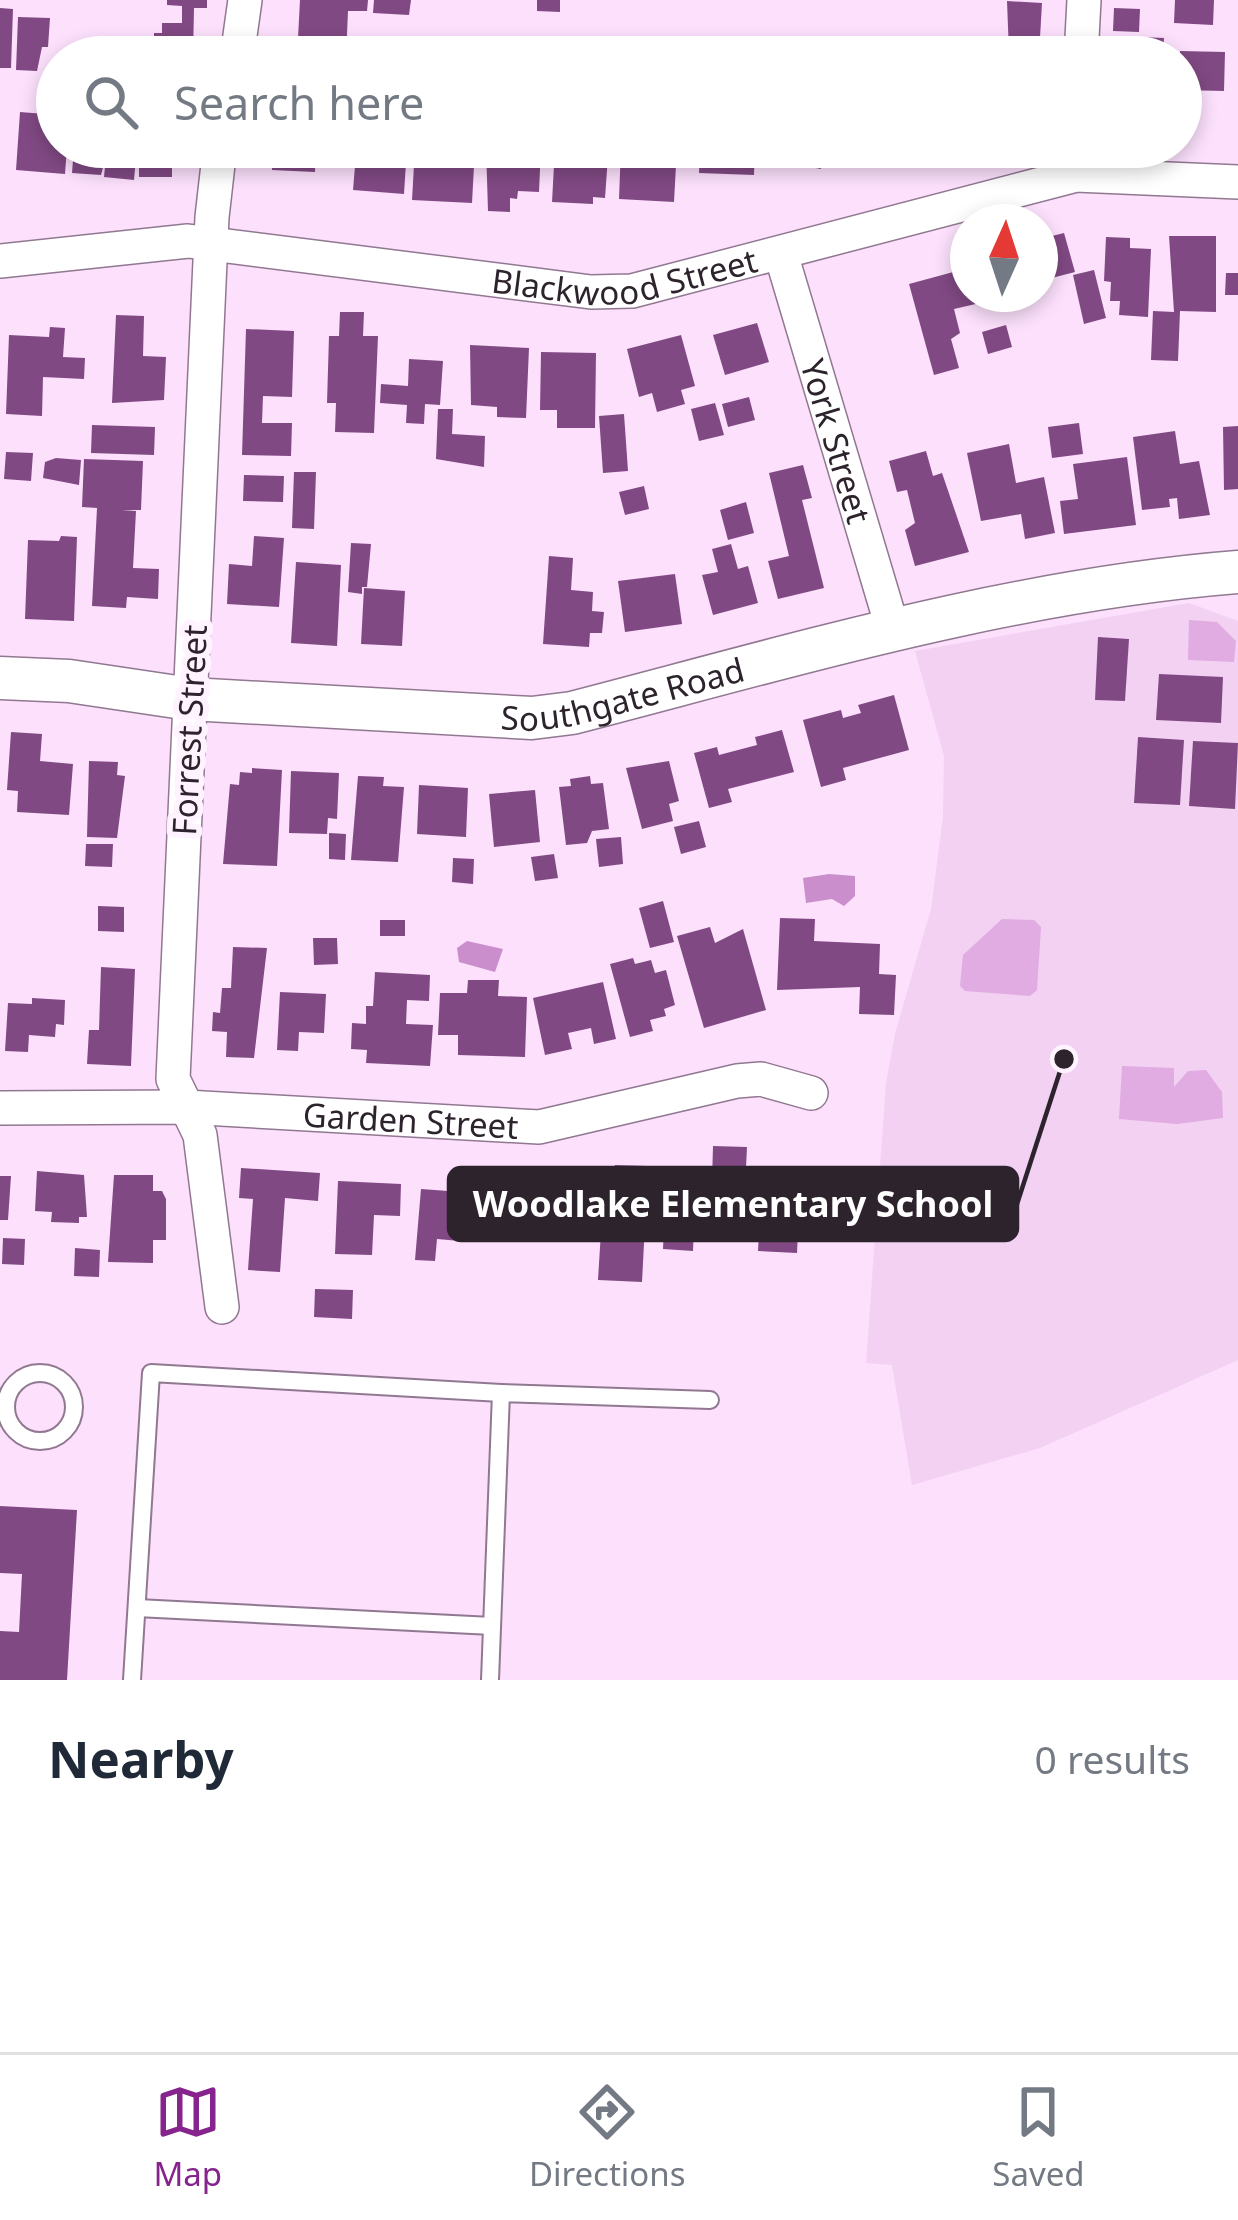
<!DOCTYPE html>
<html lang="en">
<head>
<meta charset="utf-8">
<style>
  :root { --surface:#fff; --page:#f6f6f7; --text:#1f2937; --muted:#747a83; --line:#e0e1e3; --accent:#86238c }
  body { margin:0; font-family:"Noto Sans",sans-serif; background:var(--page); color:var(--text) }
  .compass { position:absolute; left:950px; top:204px; width:108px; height:108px; border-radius:50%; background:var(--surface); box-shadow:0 6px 18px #0003; rotate:3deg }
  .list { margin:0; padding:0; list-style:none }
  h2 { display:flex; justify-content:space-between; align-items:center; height:156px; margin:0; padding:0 48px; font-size:51px }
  h2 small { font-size:39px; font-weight:400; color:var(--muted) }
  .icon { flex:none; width:66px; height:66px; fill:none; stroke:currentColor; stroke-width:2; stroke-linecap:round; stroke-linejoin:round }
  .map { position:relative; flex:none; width:1238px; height:1680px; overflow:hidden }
  .search { position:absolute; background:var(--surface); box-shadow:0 6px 18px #0003; left:36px; right:36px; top:36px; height:132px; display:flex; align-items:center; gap:30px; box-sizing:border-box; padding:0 42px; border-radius:66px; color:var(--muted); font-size:45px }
  .sheet { height:372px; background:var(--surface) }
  nav { display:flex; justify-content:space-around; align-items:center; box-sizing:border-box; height:168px; border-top:3px solid var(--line); background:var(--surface); font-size:33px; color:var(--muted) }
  nav a { display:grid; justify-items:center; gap:6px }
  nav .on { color:var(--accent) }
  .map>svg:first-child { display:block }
  .built { fill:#f2d1f3 }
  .green { fill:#e0ace1 }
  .water { fill:#cb8ecd }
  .building { fill:#814984 }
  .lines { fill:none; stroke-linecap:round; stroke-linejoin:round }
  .service-casing { stroke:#917891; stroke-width:20 }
  .minor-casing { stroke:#917891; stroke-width:36 }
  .tertiary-casing { stroke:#917891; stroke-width:45 }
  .service { stroke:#fff; stroke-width:16 }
  .minor { stroke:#fff; stroke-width:33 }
  .tertiary { stroke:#fff; stroke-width:42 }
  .labels { text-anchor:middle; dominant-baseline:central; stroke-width:12; stroke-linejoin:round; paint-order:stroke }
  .street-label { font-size:33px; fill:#2d232d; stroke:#fff3ff }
  .leader { fill:none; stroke:#2d232d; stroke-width:4.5 }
  .callout-dot { fill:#2d232d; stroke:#fff3ff; stroke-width:4.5 }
  .callout { fill:#2d232d; stroke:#2d232d; stroke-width:4.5 }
  .callout-label { font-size:36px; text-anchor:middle; font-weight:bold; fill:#fff }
</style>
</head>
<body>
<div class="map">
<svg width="1238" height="1680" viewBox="0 0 1238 1680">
  <rect width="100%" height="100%" fill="#fce0fc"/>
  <path class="built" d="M1189,603L1238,621V1360L1040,1448L912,1485L892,1365L866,1363L886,1083L895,1034L931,909L943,817L944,756L915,651Z"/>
  <g class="green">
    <path d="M1189,620L1217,622L1236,641L1234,662L1188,660Z"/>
    <path d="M1002,919L1034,920L1041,927L1037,990L1030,996L965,991L960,986L963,955Z"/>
    <path d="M1122,1066L1174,1068V1087L1188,1071L1206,1070L1222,1092L1223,1118L1177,1124L1119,1119Z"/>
  </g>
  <g class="water">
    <path d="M829,874L855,876V896L844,906L832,899L806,903L803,878Z"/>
    <path d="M467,941L503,949L495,972L459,962L457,948Z"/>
  </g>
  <g class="building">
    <path d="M167,0H207V8H194L193,57H154V33H162V23H182V6L167,5Z"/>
    <path d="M300,0H368L367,11H348L346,57H297Z"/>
    <path d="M374,0H411L409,15L373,13Z"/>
    <path d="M537,0H560V12L537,11Z"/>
    <path d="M1175,0H1214L1213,25L1174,23Z"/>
    <path d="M1007,1L1042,3L1039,55L1009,53Z"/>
    <path d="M0,8L13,9L11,68H0Z"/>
    <path d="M1114,8L1140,9L1139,32L1113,31Z"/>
    <path d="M18,17L50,18L48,47H42L37,71L16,70Z"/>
    <path d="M766,37H791L790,57H766Z"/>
    <path d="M1140,37L1164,38L1163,57H1139Z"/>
    <path d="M835,38L877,39V57H834Z"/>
    <path d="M983,39L1006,41L1005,57H982Z"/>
    <path d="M1180,51L1225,52L1224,91L1181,90Z"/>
    <path d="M20,112L57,115V147H67L65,174L16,170Z"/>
    <path d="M74,147H137L134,180L104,177L106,156L101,175L72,173Z"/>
    <rect x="139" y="147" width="33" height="30"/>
    <path d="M256,147H316L315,172L272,170L273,153L255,152Z"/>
    <path d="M378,147H407L404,194L353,190L356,154L378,156Z"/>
    <path d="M415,147H475L472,203L412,200Z"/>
    <path d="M486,147H541L539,192L518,191L517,199L510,198V212L488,211Z"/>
    <path d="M555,147H588V155L608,156L605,198L593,197V204L552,202Z"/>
    <path d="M621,147H677L674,202L619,199Z"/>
    <path d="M700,147H755L754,175L699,173Z"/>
    <path d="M784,147H822L821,169L784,162Z"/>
    <path d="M1064,233L1075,272L1040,281V239Z"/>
    <path d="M1169,236H1216V312L1180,311L1178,361L1151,360L1153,311L1174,312Z"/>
    <path d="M1106,237L1130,238V248L1151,249L1148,317L1119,315L1120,301H1110L1111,282L1104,281Z"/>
    <path d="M968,268V294H977L980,303L954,309L960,333L951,339L959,368L934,375L909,284Z"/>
    <path d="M1094,270L1106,318L1084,324L1073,275Z"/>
    <path d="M1226,273H1238V295H1225Z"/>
    <path d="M340,312H364L363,336H378L374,433L335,432L336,403H327L329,336H339Z"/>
    <path d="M116,315L144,316L143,356L166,357L164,400L112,403Z"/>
    <path d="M757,323L769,362L725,375L713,335Z"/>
    <path d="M1006,325L1012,347L988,354L982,332Z"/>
    <path d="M50,327L65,328L63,357L85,358L84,379L43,377L42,416L6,414L9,335L49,337Z"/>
    <path d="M246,329L294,331L292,397L263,396L262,423H292L291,456L242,455Z"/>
    <path d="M681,335L695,386L681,390L685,404L657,412L652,393L639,397L627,349Z"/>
    <path d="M470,345L529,348L526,418L497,417V407L471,405Z"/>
    <path d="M541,352L596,353L595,428H557V410H540Z"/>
    <path d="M409,359L443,361L440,405L425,404L424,424L406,423L407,405L380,403L381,384L408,386Z"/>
    <path d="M749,397L755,420L728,427L722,404Z"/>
    <path d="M715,403L724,435L699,441L691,409Z"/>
    <path d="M438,409H453L452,434L485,436L484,467L436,459Z"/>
    <path d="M624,414L628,471L603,473L599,416Z"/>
    <path d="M1079,423L1083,454L1052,458L1048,427Z"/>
    <path d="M92,425L155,427L154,455L91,453Z"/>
    <path d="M1238,426V489L1224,490L1223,427Z"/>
    <path d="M1175,431L1180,464L1199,461L1210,515L1179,519L1177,498L1169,499L1170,507L1142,510L1133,437Z"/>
    <path d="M1009,444L1016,483L1044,477L1055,533L1025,539L1021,514L981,521L967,453Z"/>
    <path d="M926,451L933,476L942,473L969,552L915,566L905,530L915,523L907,490L897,492L889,461Z"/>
    <path d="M6,452L33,453L31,481L4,479Z"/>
    <path d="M1127,457L1136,525L1064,534L1060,501L1078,499L1073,464Z"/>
    <path d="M56,458L81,460L79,485L43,478L45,462Z"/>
    <path d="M84,459L143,461L141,510H122L136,511L133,568L159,569L158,599L127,597L126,608L92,606L97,508L82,507Z"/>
    <path d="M803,465L812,498L802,500L824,588L778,599L768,561L789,556L769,473Z"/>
    <path d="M294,472H316L314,529L292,528Z"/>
    <path d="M244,475L284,476L283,502L243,501Z"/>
    <path d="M644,486L649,509L625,515L619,492Z"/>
    <path d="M746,502L754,533L728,540L720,510Z"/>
    <path d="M61,536L77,537L74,621L25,619L28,540L59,541Z"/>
    <path d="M254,536L284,538L279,607L227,604L229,564L252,566Z"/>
    <path d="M351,543L371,544L367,587H362V594L348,592Z"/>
    <path d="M731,544L738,569L748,566L758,603L713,615L702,575L718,572L712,549Z"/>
    <path d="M549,556L573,558L571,590L593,592L592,611L604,612L602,633H590L589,647L543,644Z"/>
    <path d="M296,562L341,565L337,646L291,643Z"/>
    <path d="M675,574L682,624L625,632L618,581Z"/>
    <path d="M364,588L405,591L402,646L361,644Z"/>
    <path d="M1098,637L1129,639L1125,701L1095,700Z"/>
    <path d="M1159,674L1223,677L1221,723L1156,720Z"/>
    <path d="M894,695L909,750L843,768L846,780L821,787L803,720L841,710L843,718L861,713L858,705Z"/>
    <path d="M782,730L794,772L728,789L732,802L709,808L694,753L717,747L719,755L757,745L755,737Z"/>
    <path d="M11,732L42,734L40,761L73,764L69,815L17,812L18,791L7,790Z"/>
    <path d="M1138,737L1184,740L1180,805L1134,803Z"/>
    <path d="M1193,741L1238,743L1235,809L1189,806Z"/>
    <path d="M89,761L118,762L117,775L125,776L117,838L87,837Z"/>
    <path d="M669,761L679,801L669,804L673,821L642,829L626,768Z"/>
    <path d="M252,768L282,770L277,866L223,864L230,784L239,785L240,772L252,773Z"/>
    <path d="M291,771L339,773L337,819L328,818L327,834L289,833Z"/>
    <path d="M358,776L384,777L383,786L404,787L398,862L351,860Z"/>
    <path d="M590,776L591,784L603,783L609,829L592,831L587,843L566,845L559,787L571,786L570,779Z"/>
    <path d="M419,785L468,788L466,837L417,834Z"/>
    <path d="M535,790L540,842L494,847L489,794Z"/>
    <path d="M699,821L706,847L681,854L674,827Z"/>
    <path d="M329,833L346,834L345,860L329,859Z"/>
    <path d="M621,837L623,864L599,867L596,839Z"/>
    <path d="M86,844H113L112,867L85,866Z"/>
    <path d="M554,854L558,878L535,881L531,857Z"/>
    <path d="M453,858L474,859L473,884L452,882Z"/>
    <path d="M663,901L674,942L650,948L639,908Z"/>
    <path d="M98,906L124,907V932L98,931Z"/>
    <path d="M780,918L815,919L814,941L880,944L879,974L896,975L894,1015L859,1014L860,987L777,990Z"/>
    <rect x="380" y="920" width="25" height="16"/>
    <path d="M710,927L715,943L743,929L766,1010L704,1028L677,936Z"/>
    <path d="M313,938H337L338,964L314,965Z"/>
    <path d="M233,947L267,948L254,1058L226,1057L227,1032L212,1031L213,1012L220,1013L222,988H231Z"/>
    <path d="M633,958L635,964L651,960L655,973L666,970L675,1005L664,1009L666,1016L650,1020L653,1031L630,1037L610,964Z"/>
    <path d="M101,967L135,969L131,1066L87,1064L89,1030H99Z"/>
    <path d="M375,972L430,975L429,1001L407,1000L406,1024L433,1025L430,1066L366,1063L367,1050L351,1049L352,1023L366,1024V1006H373Z"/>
    <path d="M468,980H499L498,996L527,997L525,1057L458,1055V1035H438L440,993H467Z"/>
    <path d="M603,982L616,1039L594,1044L591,1028L568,1033L572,1049L545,1055L533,998Z"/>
    <path d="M280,992L326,994L324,1033L299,1032L298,1051L277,1050Z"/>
    <path d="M32,998L65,1000L64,1025L56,1024L55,1037L29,1035L28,1052L5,1051L8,1003L32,1004Z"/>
    <path d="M713,1146L747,1147L743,1229L694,1226L693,1251L663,1249L666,1179L712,1181Z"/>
    <path d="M615,1165L648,1166L642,1282L598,1280L601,1231L611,1232L612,1215L588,1213L591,1173L612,1174Z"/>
    <path d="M241,1168L320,1173L318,1201L285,1198L280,1272L248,1270L253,1199L239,1198Z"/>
    <path d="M37,1171L84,1175L87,1217H79V1223L51,1222L52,1212L35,1211Z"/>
    <path d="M762,1174L792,1176L791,1194L830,1196L831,1185L864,1188L863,1194L875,1195L873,1220H861L857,1236L826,1234V1222L821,1234L798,1232L797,1253L758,1251Z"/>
    <path d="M114,1175H153V1191H162L166,1199V1240H153V1263L108,1262Z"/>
    <path d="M0,1176H11L8,1220H0Z"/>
    <path d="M338,1181L401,1184L400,1216L374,1215L372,1255L335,1254Z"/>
    <path d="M487,1188L573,1192L571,1219L544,1218L543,1228L525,1227L524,1241L485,1239Z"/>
    <path d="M421,1189L475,1193L471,1242L437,1239L435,1261L415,1260Z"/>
    <path d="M3,1238L25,1239L24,1265L2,1264Z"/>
    <path d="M75,1248L100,1250L99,1277L74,1276Z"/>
    <path d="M315,1289L353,1290L352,1319L314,1317Z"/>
    <path d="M0,1506L77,1510L67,1680H0V1631L19,1632L22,1574L0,1573Z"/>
  </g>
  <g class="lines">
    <defs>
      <g id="service">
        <circle cx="40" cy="1407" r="34"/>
        <path d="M137,1608L492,1626"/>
        <path d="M132,1680L151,1373L501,1393"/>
        <path d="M490,1680L501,1393L710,1400"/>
      </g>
      <g id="minor">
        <path d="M237,57L245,0"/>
        <path d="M1081,57L1084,0"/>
        <path d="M220,147L212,217L173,1079L200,1135L222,1307"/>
        <path id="s1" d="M781,254L893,630"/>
        <path id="s2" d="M0,261L188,241L591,292L632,291L1076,175L1238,182"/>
        <path id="s3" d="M0,1108L186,1107L539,1127L737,1081L761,1079L811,1093"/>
      </g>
      <g id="tertiary">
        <path id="s4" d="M0,678L69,681L190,699L532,718L572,713C792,656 1010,590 1238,572"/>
      </g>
    </defs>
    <use href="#service" class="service-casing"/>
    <use href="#minor" class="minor-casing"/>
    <use href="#tertiary" class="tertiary-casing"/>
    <use href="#service" class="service"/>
    <use href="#minor" class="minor"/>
    <use href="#tertiary" class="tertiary"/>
  </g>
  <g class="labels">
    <g class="street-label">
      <text stroke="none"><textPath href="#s2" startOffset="630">Blackwood Street</textPath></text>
      <text stroke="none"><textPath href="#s1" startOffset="195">York Street</textPath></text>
      <text stroke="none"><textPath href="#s4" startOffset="627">Southgate Road</textPath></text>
      <text transform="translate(189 730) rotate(-87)">Forrest Street</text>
      <text stroke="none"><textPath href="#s3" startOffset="411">Garden Street</textPath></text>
    </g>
  </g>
  <path class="leader" d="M1064 1059L1017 1204"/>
  <circle class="callout-dot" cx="1064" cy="1059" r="12"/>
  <rect class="callout" x="449" y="1168" width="568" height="72" rx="12"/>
  <g class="callout-label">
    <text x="733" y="1217">Woodlake Elementary School</text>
  </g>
</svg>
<svg class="compass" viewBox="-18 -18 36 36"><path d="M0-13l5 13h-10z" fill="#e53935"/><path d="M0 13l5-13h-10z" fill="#747a83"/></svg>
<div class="search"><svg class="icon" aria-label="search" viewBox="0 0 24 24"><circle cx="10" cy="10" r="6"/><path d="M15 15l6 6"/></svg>Search here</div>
</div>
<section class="sheet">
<h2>Nearby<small>0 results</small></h2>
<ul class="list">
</ul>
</section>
<nav>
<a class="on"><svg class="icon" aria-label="map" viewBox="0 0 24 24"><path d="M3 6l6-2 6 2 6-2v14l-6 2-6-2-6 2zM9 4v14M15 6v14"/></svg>Map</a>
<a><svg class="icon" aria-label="directions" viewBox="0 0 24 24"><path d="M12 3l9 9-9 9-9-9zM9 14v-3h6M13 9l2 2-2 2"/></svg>Directions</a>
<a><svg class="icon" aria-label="saved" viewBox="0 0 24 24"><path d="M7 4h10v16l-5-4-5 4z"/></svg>Saved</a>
</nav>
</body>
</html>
